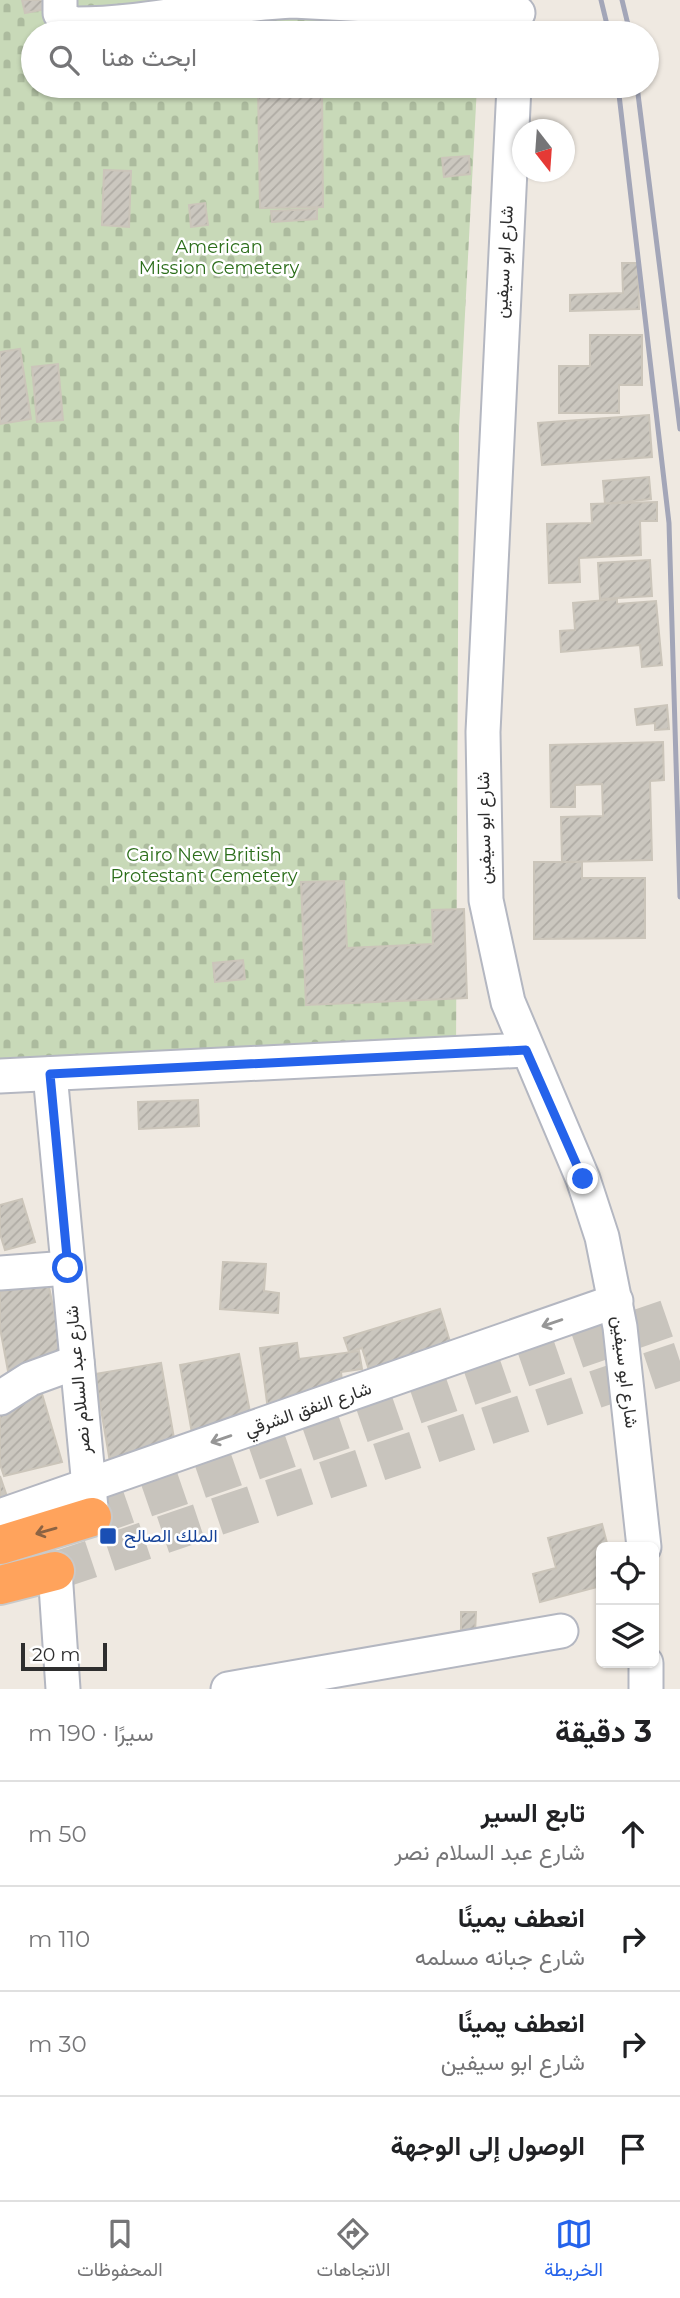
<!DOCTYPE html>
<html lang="ar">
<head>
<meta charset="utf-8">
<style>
  :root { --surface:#fff; --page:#f6f6f6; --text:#202124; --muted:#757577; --line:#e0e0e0; --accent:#2563eb }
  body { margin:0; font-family:Montserrat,Vazirmatn,sans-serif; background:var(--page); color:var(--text); direction:rtl }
  .controls { position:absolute; right:21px; bottom:21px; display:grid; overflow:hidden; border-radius:10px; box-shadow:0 2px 5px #0004 }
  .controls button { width:63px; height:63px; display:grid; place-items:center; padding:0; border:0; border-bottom:2px solid var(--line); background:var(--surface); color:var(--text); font:35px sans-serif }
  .compass { position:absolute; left:512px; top:119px; width:63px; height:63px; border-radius:50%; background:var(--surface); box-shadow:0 2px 5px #0004; rotate:163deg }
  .scale { position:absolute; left:21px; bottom:18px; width:86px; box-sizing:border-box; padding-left:7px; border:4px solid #2e2e2e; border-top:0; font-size:19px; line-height:24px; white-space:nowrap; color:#2e2e2e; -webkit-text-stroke:5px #fff; paint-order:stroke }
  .stop { position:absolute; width:21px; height:21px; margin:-16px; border:5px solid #2563eb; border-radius:50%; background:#fff }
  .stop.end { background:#2563eb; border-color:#fff; box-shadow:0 2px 7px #0008 }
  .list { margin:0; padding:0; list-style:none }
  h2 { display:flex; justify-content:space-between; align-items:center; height:91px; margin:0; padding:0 28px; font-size:30px }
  h2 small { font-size:23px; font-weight:400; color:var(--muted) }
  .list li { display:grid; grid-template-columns:46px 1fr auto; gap:21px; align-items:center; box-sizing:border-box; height:105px; padding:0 28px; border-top:2px solid var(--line) }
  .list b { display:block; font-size:26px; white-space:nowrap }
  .list p { margin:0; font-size:23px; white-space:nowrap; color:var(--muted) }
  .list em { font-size:23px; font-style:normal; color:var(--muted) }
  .icon { flex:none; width:38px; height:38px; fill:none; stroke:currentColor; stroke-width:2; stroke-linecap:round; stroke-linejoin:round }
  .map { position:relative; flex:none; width:680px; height:1689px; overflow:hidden; direction:ltr }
  .search { position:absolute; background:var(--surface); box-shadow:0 2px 5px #0004; left:21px; right:21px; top:21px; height:77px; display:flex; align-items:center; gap:18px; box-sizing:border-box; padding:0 24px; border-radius:38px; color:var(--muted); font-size:26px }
  .sheet { height:511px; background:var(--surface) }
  nav { display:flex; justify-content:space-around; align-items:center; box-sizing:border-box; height:98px; border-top:2px solid var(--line); background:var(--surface); font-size:19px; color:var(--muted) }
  nav a { display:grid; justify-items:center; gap:4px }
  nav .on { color:var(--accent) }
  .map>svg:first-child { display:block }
  .cemetery { fill:url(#cemetery-stones) }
  .building { fill:url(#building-hatch); stroke:#cbc5ba; stroke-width:2 }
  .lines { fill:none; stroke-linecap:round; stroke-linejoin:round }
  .highway-tunnel { stroke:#c8c4bd; stroke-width:38; stroke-dasharray:38 19; stroke-linecap:butt }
  .minor-casing { stroke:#b4b7c1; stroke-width:37 }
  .highway-casing { stroke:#c9c9c9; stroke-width:42 }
  .minor { stroke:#fff; stroke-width:33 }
  .highway { stroke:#ffa35c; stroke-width:38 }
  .rail { stroke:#a3a6b8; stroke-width:5 }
  .oneway { stroke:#969696 }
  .oneway2 { stroke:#8c6343 }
  .route { stroke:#2563eb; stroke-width:9 }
  .transit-dot { fill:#1a4fb4; stroke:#fff; stroke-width:2.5 }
  .labels { text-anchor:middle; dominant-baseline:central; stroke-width:5; stroke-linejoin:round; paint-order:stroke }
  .park-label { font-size:18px; fill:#2c6e1b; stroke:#fff }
  .street-label { font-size:18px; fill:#2e2e2e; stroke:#fff }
  .transit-label { font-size:18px; fill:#164399; stroke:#fff; text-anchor:start }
</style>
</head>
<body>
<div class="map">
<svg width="680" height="1689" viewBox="0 0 680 1689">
  <defs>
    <pattern id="cemetery-stones" width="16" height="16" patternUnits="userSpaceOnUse" patternTransform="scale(1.75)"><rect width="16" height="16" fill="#c8d9b8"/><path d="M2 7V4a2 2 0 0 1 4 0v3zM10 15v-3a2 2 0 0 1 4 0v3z" fill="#acbb9e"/></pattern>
    <pattern id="building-hatch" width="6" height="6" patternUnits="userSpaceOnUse" patternTransform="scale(1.75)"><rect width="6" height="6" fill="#cbc7bf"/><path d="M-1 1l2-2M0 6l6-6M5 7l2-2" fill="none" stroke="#afaba4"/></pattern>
  </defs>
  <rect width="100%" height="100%" fill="#efe9e1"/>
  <path class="cemetery" d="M0,0H482L480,33H33V86H477L459,428L456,1054L0,1076Z"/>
  <g class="building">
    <path d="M22,0H49L51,8L25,13Z"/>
    <rect x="258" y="25" width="64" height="8"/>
    <path d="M258,86H322L323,207L260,208Z"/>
    <path d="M469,156L470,174L444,177L442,158Z"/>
    <path d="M104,170L131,171L129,227L102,225Z"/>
    <path d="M205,203L208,225L191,227L189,205Z"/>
    <path d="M317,209V219L272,222L271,211Z"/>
    <path d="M622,263H638L639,309L570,311V295L623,293Z"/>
    <path d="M590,335H642V385H619V413H559V366H590Z"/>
    <path d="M20,349L31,419L0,424V352Z"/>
    <path d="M58,364L63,420L37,422L32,367Z"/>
    <path d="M649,415L652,457L542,465L538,423Z"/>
    <path d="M649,477L651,499L605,504L603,481Z"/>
    <path d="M657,502V521H640L641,555L579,558L580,582L549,583L547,524L592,523L591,504Z"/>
    <path d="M650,560L652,596L600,599L598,563Z"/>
    <path d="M617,599V604L656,601L662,665L642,667L640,645L561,652L560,631L575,630L573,603Z"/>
    <path d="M667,705L669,729L655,730V723L637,725L635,709Z"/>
    <path d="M663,742L664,780L650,781L652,860L562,862L561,817L603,816L602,784L575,785V807H551L550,745Z"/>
    <path d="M534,862H582V878H645V938L534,939Z"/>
    <path d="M344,881L347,948L433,944L432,910L464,909L467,998L306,1005L301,882Z"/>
    <path d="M243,960L245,979L215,982L213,963Z"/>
    <path d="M198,1100L199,1126L139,1129L138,1102Z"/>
    <path d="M22,1199L35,1242L5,1250L0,1234V1205Z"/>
    <path d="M223,1262L266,1264L264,1291L279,1293L278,1313L220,1309Z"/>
    <path d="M48,1282L64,1361L8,1371L0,1328V1292Z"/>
    <path d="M440,1309L455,1358L373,1383L362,1348L349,1352L344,1338Z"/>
    <path d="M297,1343L299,1359L359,1351L362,1369L341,1372L344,1399L268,1410L260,1348Z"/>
    <path d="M239,1354L253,1428L193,1439L180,1365Z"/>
    <path d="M161,1363L176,1450L110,1462L95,1374Z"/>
    <path d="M35,1370L62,1462L4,1476L0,1464V1405Z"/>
    <path d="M0,1476L13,1514L0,1518Z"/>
    <path d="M602,1524L608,1547H601V1586L540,1602L533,1574L556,1568L548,1538Z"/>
    <path d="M461,1612H476L475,1633H461Z"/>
  </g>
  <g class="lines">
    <g class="highway-tunnel">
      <path d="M92,1517L680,1314"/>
      <path d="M55,1571L680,1361"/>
    </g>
    <defs>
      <g id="minor">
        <path d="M60,0V13L66,21L76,24C149,24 220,4 293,1L518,13"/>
        <path d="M514,86L483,732L486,900L508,1002L583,1179L602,1237L620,1327L644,1547"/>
        <path d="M50,1074L91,1508"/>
        <path d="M0,1076L526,1050"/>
        <path d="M0,1273L68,1268"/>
        <path d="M0,1398L30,1379L77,1362"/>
        <path d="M0,1516L616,1301"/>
        <path d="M55,1571L63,1689"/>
        <path d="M228,1689L561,1631"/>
        <path d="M646,1689V1663"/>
      </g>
      <g id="highway">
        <path d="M0,1545L92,1517"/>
        <path d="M0,1585L55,1571"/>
      </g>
    </defs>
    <use href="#minor" class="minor-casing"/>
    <use href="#highway" class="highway-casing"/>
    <use href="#minor" class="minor"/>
    <use href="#highway" class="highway"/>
    <g class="rail">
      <path d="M601,0L609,33"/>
      <path d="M622,0L630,33"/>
      <path d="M618,86L669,523L680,897"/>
      <path d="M637,86L680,429"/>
    </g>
  </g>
  <defs><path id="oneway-shaft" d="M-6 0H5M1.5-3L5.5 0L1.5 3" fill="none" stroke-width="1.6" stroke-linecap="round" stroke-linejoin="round" transform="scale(1.75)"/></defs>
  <g class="oneway">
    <use href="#oneway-shaft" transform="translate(552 1323) rotate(161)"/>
    <use href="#oneway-shaft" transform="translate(221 1439) rotate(161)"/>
  </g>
  <use class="oneway2" href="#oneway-shaft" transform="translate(46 1531) rotate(164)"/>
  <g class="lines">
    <path class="route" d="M68,1268L50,1074L526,1050L583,1179"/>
  </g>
  <rect class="transit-dot" x="99" y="1527" width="18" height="18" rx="3.5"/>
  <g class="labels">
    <g class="park-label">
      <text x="219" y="247">American<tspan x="219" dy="21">Mission Cemetery</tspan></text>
      <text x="204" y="855">Cairo New British<tspan x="204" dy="21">Protestant Cemetery</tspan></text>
    </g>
    <g class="street-label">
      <text transform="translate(504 262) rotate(-87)">شارع ابو سيفين</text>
      <text transform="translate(484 828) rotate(-91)">شارع ابو سيفين</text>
      <text transform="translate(625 1372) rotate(83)">شارع ابو سيفين</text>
      <text transform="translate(78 1380) rotate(-95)">شارع عبد السلام نصر</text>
      <text transform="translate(308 1409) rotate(-19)">شارع النفق الشرقي</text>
    </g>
    <g class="transit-label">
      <text x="124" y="1536">الملك الصالح</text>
    </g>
  </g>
</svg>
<div class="controls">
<button><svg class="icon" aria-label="locate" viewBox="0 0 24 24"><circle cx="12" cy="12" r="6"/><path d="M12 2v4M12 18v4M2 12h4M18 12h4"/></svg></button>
<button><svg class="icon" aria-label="layers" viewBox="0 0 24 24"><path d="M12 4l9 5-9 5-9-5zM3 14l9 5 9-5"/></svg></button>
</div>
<svg class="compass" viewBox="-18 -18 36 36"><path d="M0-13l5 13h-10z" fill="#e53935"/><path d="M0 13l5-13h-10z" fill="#757577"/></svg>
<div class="scale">20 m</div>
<div class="stop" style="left:68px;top:1268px"></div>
<div class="stop end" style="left:583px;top:1179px"></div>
<div class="search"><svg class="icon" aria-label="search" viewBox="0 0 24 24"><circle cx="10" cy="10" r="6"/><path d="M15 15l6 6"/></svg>ابحث هنا</div>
</div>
<section class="sheet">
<h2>3 دقيقة<small>سيرًا · 190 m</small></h2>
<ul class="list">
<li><svg class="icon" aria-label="ahead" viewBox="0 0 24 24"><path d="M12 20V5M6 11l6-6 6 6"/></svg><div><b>تابع السير</b><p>شارع عبد السلام نصر</p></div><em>50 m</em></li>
<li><svg class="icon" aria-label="right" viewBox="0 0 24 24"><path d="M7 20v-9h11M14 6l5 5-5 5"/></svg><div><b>انعطف يمينًا</b><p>شارع جبانه مسلمه</p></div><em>110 m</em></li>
<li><svg class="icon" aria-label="right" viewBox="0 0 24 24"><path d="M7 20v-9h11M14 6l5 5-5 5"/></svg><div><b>انعطف يمينًا</b><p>شارع ابو سيفين</p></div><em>30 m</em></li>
<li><svg class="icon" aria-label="arrive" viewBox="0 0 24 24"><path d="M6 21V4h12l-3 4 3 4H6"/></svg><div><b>الوصول إلى الوجهة</b></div></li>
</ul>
</section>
<nav>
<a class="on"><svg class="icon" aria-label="map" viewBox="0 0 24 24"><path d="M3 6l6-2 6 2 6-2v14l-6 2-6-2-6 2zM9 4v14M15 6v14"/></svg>الخريطة</a>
<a><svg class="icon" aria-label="directions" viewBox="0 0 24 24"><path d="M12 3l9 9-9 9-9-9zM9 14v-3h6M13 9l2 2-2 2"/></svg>الاتجاهات</a>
<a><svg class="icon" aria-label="saved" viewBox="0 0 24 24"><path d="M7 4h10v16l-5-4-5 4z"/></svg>المحفوظات</a>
</nav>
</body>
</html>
